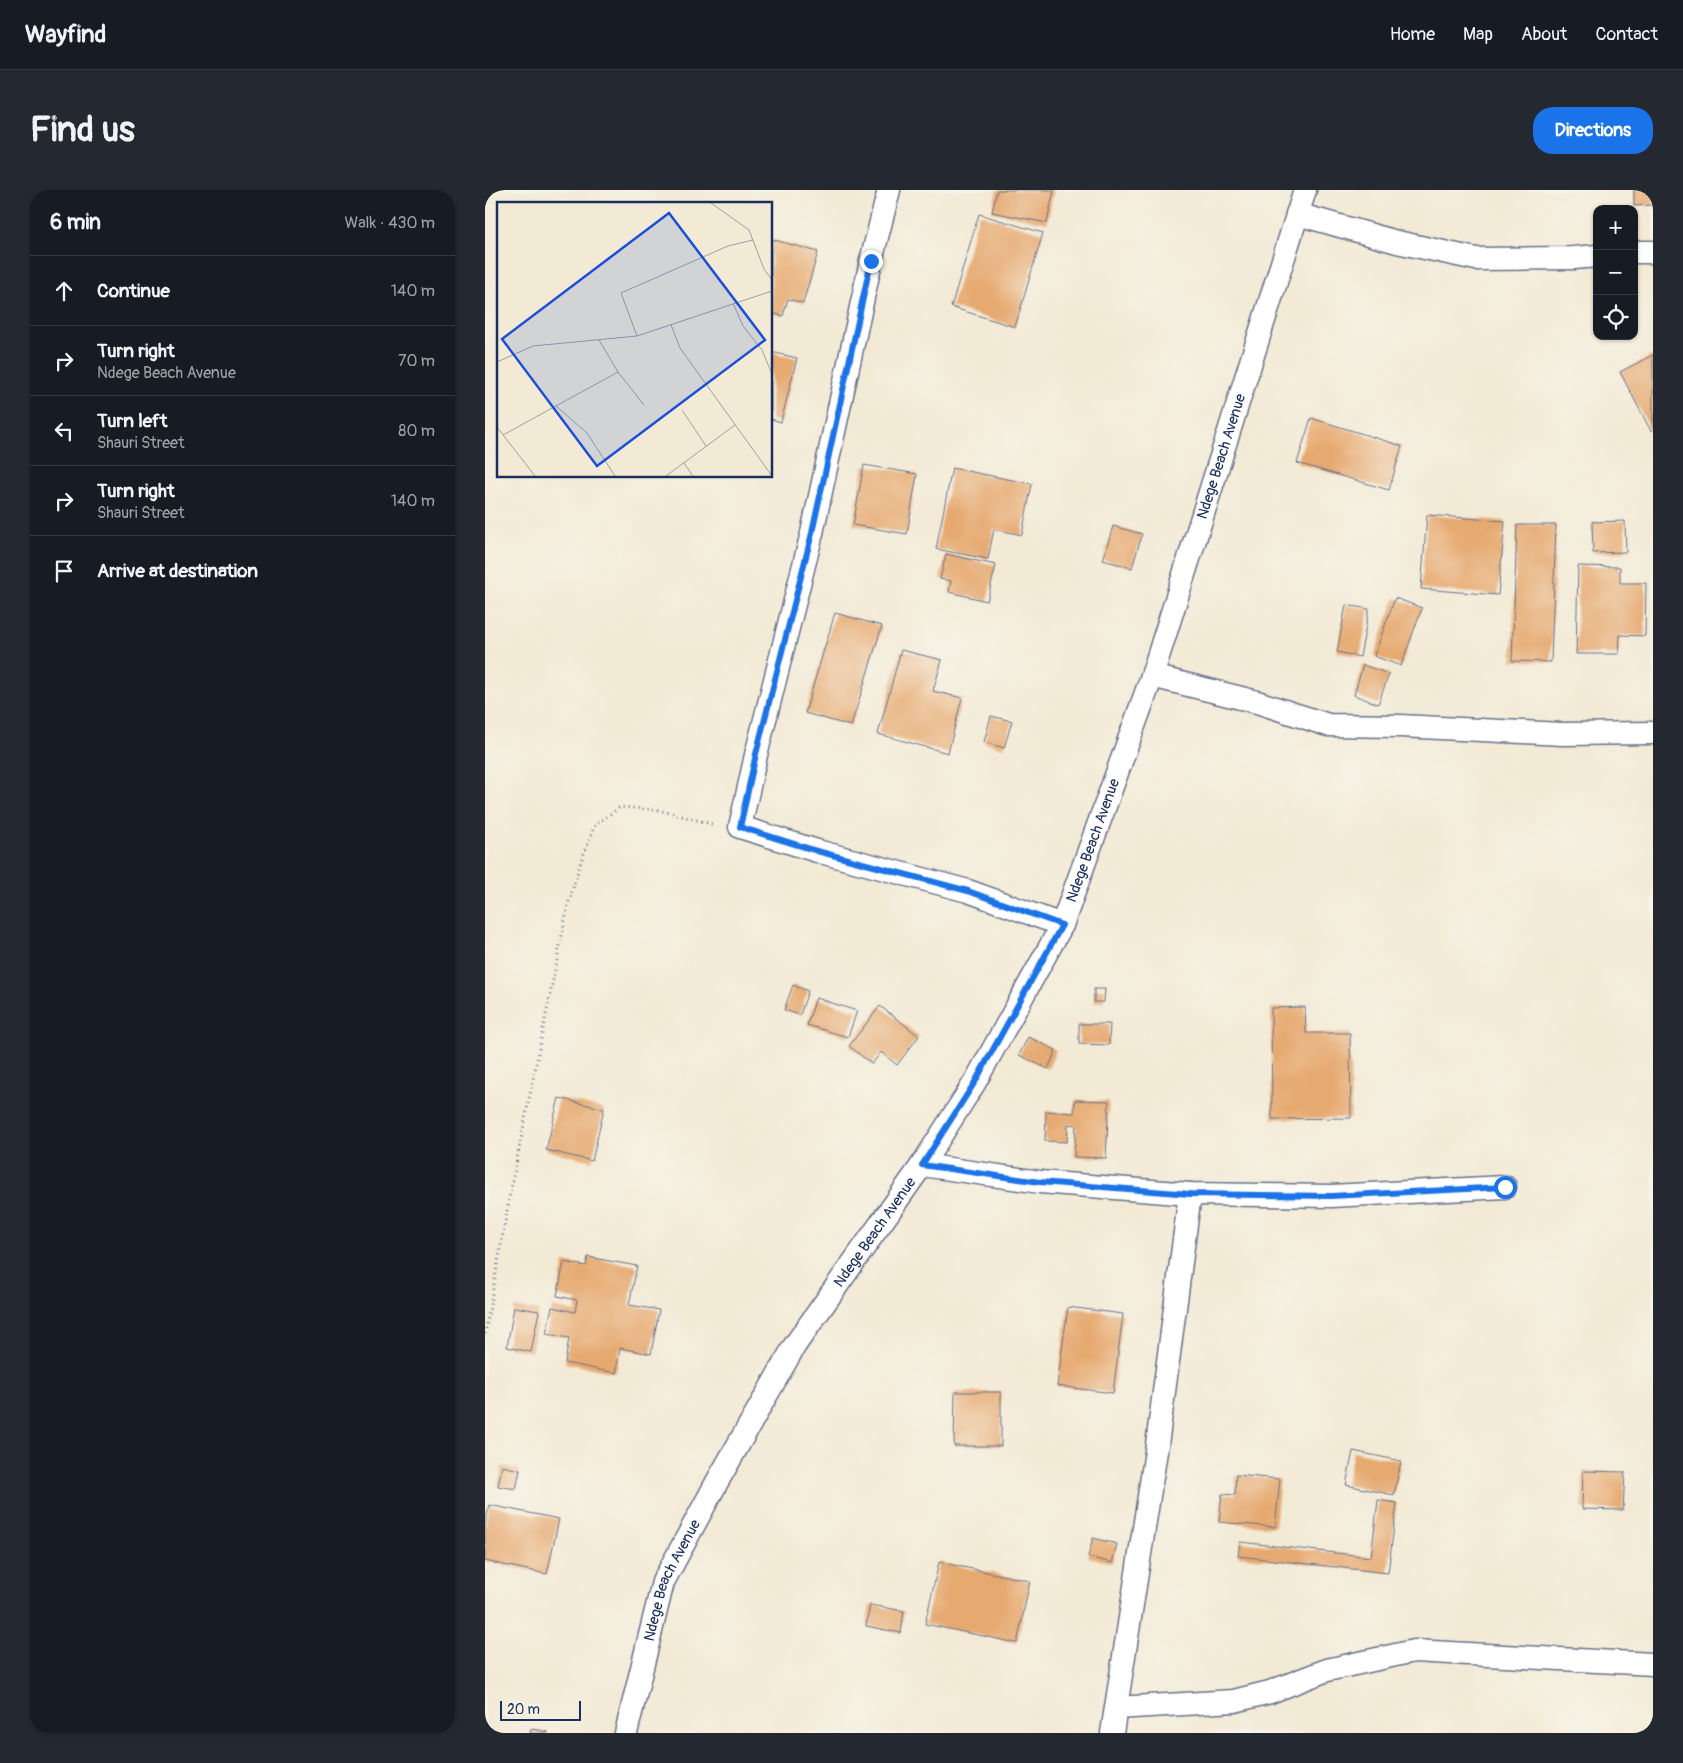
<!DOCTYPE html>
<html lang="en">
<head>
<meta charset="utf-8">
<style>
  :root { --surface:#171b24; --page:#242831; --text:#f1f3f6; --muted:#9ea1a6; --line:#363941; --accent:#1a73e8 }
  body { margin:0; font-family:Pangolin,sans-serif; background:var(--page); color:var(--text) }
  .controls { position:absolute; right:15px; top:15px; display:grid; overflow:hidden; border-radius:10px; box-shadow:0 1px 4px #0004 }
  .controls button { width:45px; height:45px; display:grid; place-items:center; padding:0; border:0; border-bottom:1px solid var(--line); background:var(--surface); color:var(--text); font:25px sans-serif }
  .scale { position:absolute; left:15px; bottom:12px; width:81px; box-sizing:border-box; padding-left:5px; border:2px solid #1b2f5e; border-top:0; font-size:14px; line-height:18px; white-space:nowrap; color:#1b2f5e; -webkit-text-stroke:4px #f7f3e8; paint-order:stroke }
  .stop { position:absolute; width:15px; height:15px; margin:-11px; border:4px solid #1a73e8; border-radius:50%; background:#fff }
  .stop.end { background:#1a73e8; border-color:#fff; box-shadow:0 1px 5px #0008 }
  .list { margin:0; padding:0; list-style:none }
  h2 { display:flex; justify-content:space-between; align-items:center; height:65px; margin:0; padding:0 20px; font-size:21px }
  h2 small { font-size:16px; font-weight:400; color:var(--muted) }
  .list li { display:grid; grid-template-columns:32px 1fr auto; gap:15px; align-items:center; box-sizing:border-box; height:70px; padding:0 20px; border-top:1px solid var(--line) }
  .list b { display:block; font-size:19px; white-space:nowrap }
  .list p { margin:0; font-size:16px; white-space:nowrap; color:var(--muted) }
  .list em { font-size:16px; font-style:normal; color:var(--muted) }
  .icon { flex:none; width:28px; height:28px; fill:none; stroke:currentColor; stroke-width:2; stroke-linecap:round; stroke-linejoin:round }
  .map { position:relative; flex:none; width:1168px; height:1543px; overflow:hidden; border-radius:20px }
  header { display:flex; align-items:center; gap:30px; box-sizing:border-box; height:70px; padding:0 25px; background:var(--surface); border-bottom:1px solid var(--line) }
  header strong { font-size:24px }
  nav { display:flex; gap:28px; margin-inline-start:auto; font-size:18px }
  .intro { display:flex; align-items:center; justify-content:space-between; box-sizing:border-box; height:120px; padding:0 30px }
  h1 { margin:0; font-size:35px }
  .button { padding:12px 22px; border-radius:20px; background:var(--accent); color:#fff; font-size:18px; font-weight:700 }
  main { display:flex; gap:30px; padding:0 30px }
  aside { flex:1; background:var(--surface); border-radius:20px; box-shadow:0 1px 4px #0004 }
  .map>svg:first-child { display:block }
  .building { fill:#e6a970 }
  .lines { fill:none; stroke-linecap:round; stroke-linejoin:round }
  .minor-casing { stroke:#677088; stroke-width:25 }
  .path { stroke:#677088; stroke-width:3; stroke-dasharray:1 4; stroke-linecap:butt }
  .minor { stroke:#fff; stroke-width:22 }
  .route { stroke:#1a73e8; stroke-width:6 }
  .labels { text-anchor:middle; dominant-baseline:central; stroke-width:4; stroke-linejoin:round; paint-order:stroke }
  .street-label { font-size:15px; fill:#1b2f5e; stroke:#f7f3e8 }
  .inset-road { fill:none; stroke:#9d9fa5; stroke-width:1 }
  .view { fill:#1d4ed8; fill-opacity:0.15; stroke:#1d4ed8; stroke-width:2.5 }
  .inset-edge { fill:none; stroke:#1b2f5e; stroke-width:2.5 }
</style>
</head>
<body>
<header>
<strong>Wayfind</strong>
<nav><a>Home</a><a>Map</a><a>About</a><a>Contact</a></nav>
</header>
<div class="intro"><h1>Find us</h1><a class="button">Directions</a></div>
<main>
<aside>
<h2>6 min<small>Walk · 430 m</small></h2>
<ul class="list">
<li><svg class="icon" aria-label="ahead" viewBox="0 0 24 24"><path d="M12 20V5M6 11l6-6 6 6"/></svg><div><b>Continue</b></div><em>140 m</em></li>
<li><svg class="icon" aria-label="right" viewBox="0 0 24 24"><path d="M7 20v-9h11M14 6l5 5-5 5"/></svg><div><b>Turn right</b><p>Ndege Beach Avenue</p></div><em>70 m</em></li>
<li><svg class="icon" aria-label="left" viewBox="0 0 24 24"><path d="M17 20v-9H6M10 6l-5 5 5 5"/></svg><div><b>Turn left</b><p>Shauri Street</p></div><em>80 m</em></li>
<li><svg class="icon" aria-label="right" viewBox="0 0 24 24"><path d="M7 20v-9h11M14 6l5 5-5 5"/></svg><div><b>Turn right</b><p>Shauri Street</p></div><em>140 m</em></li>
<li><svg class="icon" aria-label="arrive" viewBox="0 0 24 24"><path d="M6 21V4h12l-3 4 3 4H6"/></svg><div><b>Arrive at destination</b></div></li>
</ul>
</aside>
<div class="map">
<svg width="1168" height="1543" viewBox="0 0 1168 1543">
  <rect width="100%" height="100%" fill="#f7f3e8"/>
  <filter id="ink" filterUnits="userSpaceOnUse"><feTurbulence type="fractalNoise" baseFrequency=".02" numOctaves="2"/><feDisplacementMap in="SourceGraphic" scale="10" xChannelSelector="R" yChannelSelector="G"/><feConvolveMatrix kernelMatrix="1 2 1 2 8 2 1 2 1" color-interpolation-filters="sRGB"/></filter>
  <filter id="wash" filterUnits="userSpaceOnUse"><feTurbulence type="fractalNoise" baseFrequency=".0096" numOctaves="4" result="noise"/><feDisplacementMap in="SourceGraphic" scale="20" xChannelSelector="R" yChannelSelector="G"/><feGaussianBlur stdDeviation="1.12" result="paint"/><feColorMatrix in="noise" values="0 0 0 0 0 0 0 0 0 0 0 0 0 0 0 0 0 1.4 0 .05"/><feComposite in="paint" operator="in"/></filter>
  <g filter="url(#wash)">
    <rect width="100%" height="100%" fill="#f3ead5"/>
    <g id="blocks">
      <g class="building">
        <path d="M512,0H569L562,33L507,22Z"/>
        <path d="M1149,0H1168V15L1149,16Z"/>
        <path d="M494,24L558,43L530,137L466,117Z"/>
        <path d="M286,49L333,62L318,113L303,109L298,126L286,123Z"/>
        <path d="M286,162L312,168L296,232L286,229Z"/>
        <path d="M1168,165V239L1166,241L1135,182Z"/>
        <path d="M826,228L917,256L904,300L812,273Z"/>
        <path d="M379,275L432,284L422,344L368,335Z"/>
        <path d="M467,278L547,294L537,345L509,339L503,369L451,359Z"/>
        <path d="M942,325L1020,331L1013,405L936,399Z"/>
        <path d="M1140,331L1141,362L1108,363L1107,332Z"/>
        <path d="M1032,335H1071L1066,472L1027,471Z"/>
        <path d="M628,336L657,344L647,378L618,370Z"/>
        <path d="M461,364L511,375L502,411L464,402L466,391L455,389Z"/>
        <path d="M1093,376L1135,377V393H1161L1160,446L1135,445L1134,464H1091Z"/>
        <path d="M910,408L937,418L916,476L889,466Z"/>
        <path d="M861,415L884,419L875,467L852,462Z"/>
        <path d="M350,423L397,436L366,536L320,523Z"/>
        <path d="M416,460L457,470L448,501L477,508L463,563L393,544Z"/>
        <path d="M878,475L904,484L893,514L869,505Z"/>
        <path d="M506,526L527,531L519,558L499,552Z"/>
        <path d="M308,795L323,801L315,825L299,820Z"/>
        <path d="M609,799H620L619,812H609Z"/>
        <path d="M331,808L372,821L363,847L322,835Z"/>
        <path d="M395,816L434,846L412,875L396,862L387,874L364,856Z"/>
        <path d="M820,817L821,843H865L866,928L787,929L786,818Z"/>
        <path d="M594,834H625L624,855L594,854Z"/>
        <path d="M543,847L571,860L563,879L534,865Z"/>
        <path d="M74,908L119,919L107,971L61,960Z"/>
        <path d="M590,910L624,911L621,968L589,967L591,935L583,934L582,952L560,951L561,921L589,923Z"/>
        <path d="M103,1067L152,1076L144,1115L174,1120L166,1164L135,1158L131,1183L80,1173L84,1148L61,1144L67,1117L90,1122L92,1110L72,1106L79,1072L101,1076Z"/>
        <path d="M29,1117L54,1121L46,1162L22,1157Z"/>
        <path d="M583,1117L638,1124L628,1203L572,1196Z"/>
        <path d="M470,1202H516V1256H469Z"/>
        <path d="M868,1261L916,1271L909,1305L861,1295Z"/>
        <path d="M17,1276L35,1280L31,1299L13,1296Z"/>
        <path d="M1098,1281L1140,1282L1138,1320L1097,1319Z"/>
        <path d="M751,1285L795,1289L790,1337L734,1332L737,1304L750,1305Z"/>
        <path d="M893,1310L912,1313L903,1383L753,1366L755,1352L886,1367Z"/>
        <path d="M4,1315L74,1329L62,1384L0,1371V1336Z"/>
        <path d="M608,1348L632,1354L627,1373L603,1367Z"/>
        <path d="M454,1372L545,1391L532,1453L440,1434Z"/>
        <path d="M385,1415L419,1421L416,1443L381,1436Z"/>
        <path d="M46,1539L63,1542V1543H45Z"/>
      </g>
    </g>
  </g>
  <g filter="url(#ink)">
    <use href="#blocks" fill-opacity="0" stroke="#677088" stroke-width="1"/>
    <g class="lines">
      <defs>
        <g id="minor">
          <path d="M404,0L386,71L327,343L271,565L255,637L332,661L483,701L577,735"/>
          <path d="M812,24L912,52L991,69L1089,68L1112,66"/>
          <path d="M1149,62H1168"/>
          <path d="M667,486L772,512L843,535L915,536L1077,544L1168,543"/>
          <path d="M437,975L555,992L705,1004L846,1006L1020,997"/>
          <path d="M631,1518L749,1511L785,1502L842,1480L929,1461L1168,1474"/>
          <path id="s1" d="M141,1543L178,1392L232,1292L310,1155L437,975L490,892L577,735L667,486L820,0"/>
          <path d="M627,1543L672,1255L705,1004"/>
        </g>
      </defs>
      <use href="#minor" class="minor-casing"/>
      <path class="path" d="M0,1144L25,1004L83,715L96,671L110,635L135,617L174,620L230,635"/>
      <use href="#minor" class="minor"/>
    </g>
  </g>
  <g class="lines" filter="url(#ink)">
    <path class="route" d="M386,71L327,343L271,564L255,637L332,661L483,701L577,735L490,892L437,975L555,992L705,1004L846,1006L1020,997"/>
  </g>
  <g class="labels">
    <g class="street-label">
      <text stroke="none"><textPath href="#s1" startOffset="1420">Ndege Beach Avenue</textPath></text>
      <text stroke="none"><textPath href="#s1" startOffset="1015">Ndege Beach Avenue</textPath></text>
      <text stroke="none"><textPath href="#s1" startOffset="565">Ndege Beach Avenue</textPath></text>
      <text stroke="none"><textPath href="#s1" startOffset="160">Ndege Beach Avenue</textPath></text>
    </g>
  </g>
  <g transform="translate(12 12)">
    <rect width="275" height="275" fill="#f3ead5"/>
    <path class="inset-road" d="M214,1L252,28L267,67L275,78M236,101L246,124L265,148L275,172M174,123L183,146L275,274M140,134L124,91L231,44L256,38M102,138L121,170L147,203M0,160L36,144L140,134L275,89M59,204L90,231L118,274M185,208L209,244M0,225L38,274M6,233L121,170M187,261L196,274M169,274L238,223"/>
    <path class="view" d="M172,11L268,138L100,264L5,137Z"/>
    <rect width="275" height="275" class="inset-edge"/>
  </g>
</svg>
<div class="controls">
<button>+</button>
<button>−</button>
<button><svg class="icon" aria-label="locate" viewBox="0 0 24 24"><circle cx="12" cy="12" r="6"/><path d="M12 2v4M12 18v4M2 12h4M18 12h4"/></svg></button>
</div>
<div class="scale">20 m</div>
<div class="stop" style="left:1020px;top:997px"></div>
<div class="stop end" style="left:386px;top:71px"></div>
</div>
</main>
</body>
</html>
